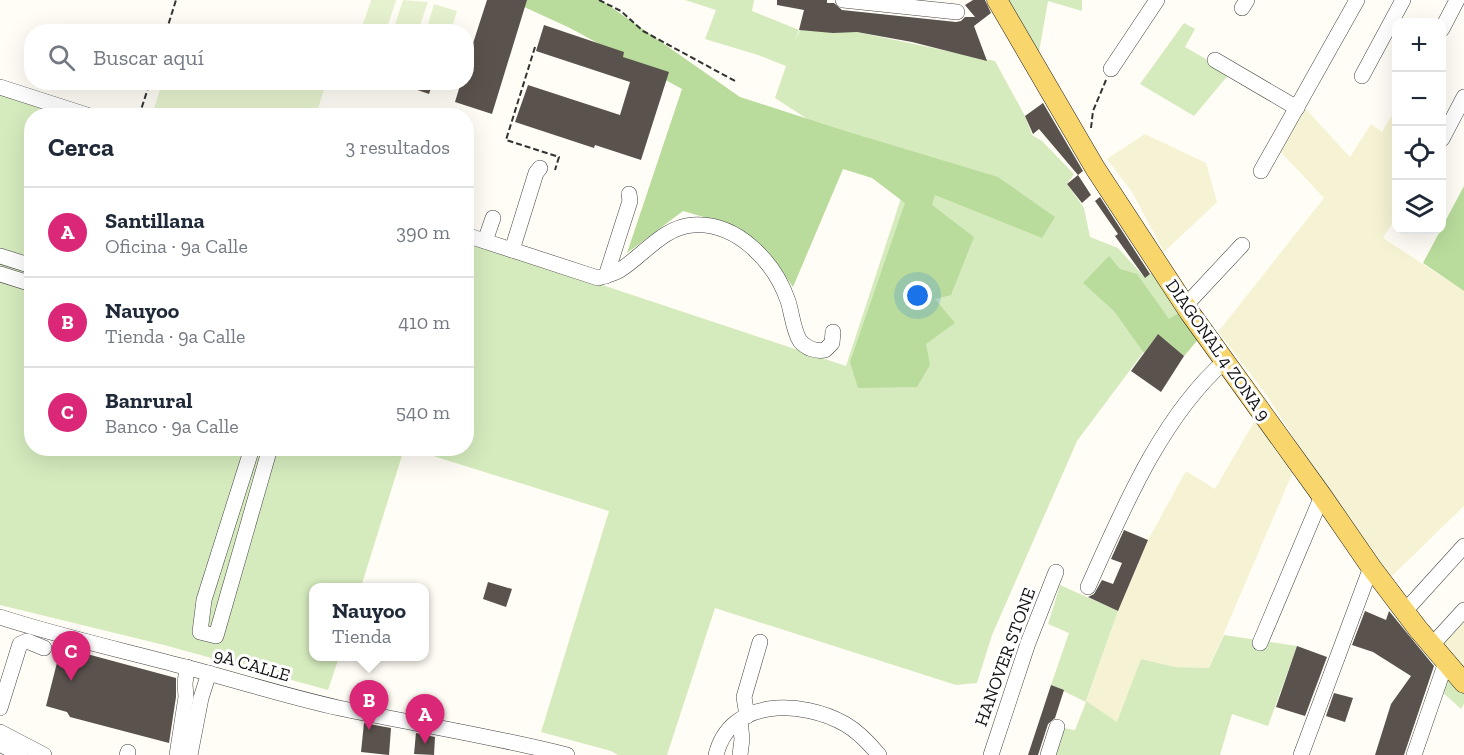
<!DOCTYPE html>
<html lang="es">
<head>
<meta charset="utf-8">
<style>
  :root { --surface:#fff; --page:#f2f2f3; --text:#1f2937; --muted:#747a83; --line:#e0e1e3; --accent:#db2777 }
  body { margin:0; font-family:"Zilla Slab",serif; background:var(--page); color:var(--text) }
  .controls { position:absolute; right:18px; top:18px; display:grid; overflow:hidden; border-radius:12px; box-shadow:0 6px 24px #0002 }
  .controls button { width:54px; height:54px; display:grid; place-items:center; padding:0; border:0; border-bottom:2px solid var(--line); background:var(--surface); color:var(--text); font:30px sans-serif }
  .you { position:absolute; left:918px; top:296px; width:21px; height:21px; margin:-15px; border:4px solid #fff; border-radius:50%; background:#1a73e8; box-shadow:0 0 0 9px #1a73e833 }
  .badge { display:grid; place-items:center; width:39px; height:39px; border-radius:50%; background:var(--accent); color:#fff; font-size:20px; font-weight:700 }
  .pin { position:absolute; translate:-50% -50px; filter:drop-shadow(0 2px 3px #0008) }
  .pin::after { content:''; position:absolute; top:32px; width:21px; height:18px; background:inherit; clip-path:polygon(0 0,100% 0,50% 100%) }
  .popup { position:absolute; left:309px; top:583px; width:120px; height:78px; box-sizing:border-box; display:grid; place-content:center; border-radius:12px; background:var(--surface); filter:drop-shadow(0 2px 4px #0005); font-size:20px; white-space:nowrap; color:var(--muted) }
  .popup b { font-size:22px; color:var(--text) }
  .popup::after { content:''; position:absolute; left:50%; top:100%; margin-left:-12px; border:12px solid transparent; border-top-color:var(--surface) }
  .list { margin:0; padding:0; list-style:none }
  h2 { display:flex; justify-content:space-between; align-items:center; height:78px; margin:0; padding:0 24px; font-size:26px }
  h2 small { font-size:20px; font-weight:400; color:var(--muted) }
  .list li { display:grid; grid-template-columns:39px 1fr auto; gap:18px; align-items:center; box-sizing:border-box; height:90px; padding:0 24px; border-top:2px solid var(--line) }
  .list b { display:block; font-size:22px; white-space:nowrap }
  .list p { margin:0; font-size:20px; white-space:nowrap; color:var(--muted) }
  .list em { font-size:20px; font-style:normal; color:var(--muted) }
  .icon { flex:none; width:33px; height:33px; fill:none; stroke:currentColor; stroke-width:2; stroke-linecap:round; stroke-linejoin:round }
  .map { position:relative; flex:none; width:1464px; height:755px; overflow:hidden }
  .search { position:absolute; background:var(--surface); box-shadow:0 6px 24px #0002; left:24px; top:24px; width:450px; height:66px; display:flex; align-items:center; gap:15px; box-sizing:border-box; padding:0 21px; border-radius:24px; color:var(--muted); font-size:22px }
  .panel { position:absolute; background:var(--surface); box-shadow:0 6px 24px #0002; left:24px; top:108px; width:450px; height:348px; border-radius:24px }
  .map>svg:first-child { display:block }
  .farmland { fill:#f6f3d4 }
  .green { fill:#d5ebbd }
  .forest { fill:#b9dc9c }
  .pitch { fill:#e6f2cf }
  .building { fill:#5a524d }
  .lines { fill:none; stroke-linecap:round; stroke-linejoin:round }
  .minor-casing { stroke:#444; stroke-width:16 }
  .major-casing { stroke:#222; stroke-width:21 }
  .path { stroke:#333; stroke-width:2; stroke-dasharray:6 3; stroke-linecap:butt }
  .minor { stroke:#fff; stroke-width:15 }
  .major { stroke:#f9d66b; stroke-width:20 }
  .labels { text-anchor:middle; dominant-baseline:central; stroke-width:6; stroke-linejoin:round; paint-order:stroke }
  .street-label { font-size:18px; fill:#111; stroke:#fff }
</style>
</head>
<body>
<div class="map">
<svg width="1464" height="755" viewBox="0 0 1464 755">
  <rect width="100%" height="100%" fill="#fffdf5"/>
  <g class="farmland">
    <path d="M1303,106L1350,157L1371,124L1382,132L1395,110L1396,111V217L1383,238L1464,291V506L1389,579L1326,489L1266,394L1218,332L1324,198L1278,149Z"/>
    <path d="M1145,134L1206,163L1217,202L1164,252L1132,192L1107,159Z"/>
    <path d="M1258,415L1295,467L1209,668L1175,667L1141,659L1118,723L1086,702L1118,611L1148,540L1186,471L1215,489Z"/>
    <path d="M1464,610V683L1432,646Z"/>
  </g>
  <g class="green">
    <path d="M685,0H754L752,11L799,30L795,41L800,30L857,32L995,61L1025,116L1032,135L1042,141L1074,174L1067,184L1084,208L1090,237L1118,248L1145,278L1156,269L1200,337L1184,356L1157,334L1077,441L992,635L977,683L956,685L715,608L667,755H618L611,751L541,732L609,511L411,449L466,448L467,240L846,366L906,183L775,98L786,66L758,55L705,39L716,10Z"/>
    <path d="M1008,0H1082V11L1048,1L1039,52Z"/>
    <path d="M1184,23L1195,29L1185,47L1230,73L1194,116L1140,84Z"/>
    <path d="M0,89L87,115L32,116V448L404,449L361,587L314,588V656L339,657L328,690L164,645L0,605Z"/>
    <path d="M1060,585L1118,611L1086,701L1117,722L1141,659L1175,667L1209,668L1224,635L1297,646L1268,726L1232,714L1220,755H1048L1057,727L1075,730L1086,702L1051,685L1069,633L1048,624Z"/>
    <path d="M1447,666L1464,685V704L1461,709L1439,689Z"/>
  </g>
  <g class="forest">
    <path d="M509,0H601L740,97L845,131L998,177L1055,217L1042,238L935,195L932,205L974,237L951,295L935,299L955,323L926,344L930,365L917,387L858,388L850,362L905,203L872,178L843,169L793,287L768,251L731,225L683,211L627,253L682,89L570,28Z"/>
    <path d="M1464,186V291L1423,263Z"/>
    <path d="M1109,256L1120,269L1137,274L1169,319L1179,313L1200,337L1184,356L1158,334L1144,353L1114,311L1083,283Z"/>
  </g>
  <g class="pitch">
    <path d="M371,0H396L386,31H377L362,27Z"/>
    <path d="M403,0L428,2L418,31H393Z"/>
    <path d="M434,4L457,11L451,31H426Z"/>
    <path d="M162,83V82L326,83L316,115H152Z"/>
  </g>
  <g class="building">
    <path d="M487,0H527L492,114L455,102L461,82H466V65Z"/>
    <path d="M777,0H827V3H834L842,10L956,22L961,21L965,17H975L965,5L973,0H985L991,13L974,26L987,61L912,42L857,32L833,33L799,30L804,10L777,5Z"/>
    <path d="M544,25L624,52L623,57L669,72L641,160L595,145L594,148L515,122L528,85L620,115L630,82L536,51Z"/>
    <path d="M400,82H433L429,94L400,84Z"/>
    <path d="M1043,103L1083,171L1078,175L1039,129L1033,134L1025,116Z"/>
    <path d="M1078,175L1091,195L1082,203L1067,184Z"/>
    <path d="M1100,197L1150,274L1145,278L1115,236L1118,234L1095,201Z"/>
    <path d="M1158,334L1184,356L1161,392L1131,371Z"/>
    <path d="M1124,530L1148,540L1118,611L1088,597L1094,594L1102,580L1113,584L1122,563L1111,559Z"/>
    <path d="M488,582L512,589L506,607L483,599Z"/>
    <path d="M1365,611L1386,620L1389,611L1434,666L1404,755H1375L1391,704L1411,676L1373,652L1352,645Z"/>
    <path d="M1297,646L1327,657L1305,716L1276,707Z"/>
    <path d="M61,647L176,678V697L169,743L70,717L67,712L46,706Z"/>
    <path d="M1051,685L1064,690L1055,718L1048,724L1038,755H1028Z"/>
    <path d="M1334,693L1353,698L1345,722L1326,716Z"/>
    <path d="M364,723L391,728L389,755L361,752Z"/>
    <path d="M416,733L435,737L434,755L414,754Z"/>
  </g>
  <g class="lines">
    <defs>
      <g id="minor">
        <path d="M843,0L957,12"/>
        <path d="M1242,8L1247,0"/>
        <path d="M1442,29L1457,0"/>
        <path d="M1215,60L1297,108"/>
        <path d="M1111,69L1157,0"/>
        <path d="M1362,76L1403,0"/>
        <path d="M0,87L90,116"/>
        <path d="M1442,139L1464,97"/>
        <path d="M1261,171L1357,0"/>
        <path d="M466,235L598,278C605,276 613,274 620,270C644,255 663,227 693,225C738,222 775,263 788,301C792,313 793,330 800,341C806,348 816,352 825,350L832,343L833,332"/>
        <path d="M485,241L493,218"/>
        <path d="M512,250L536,173L540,168"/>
        <path d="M0,256L32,266"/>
        <path d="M0,274L32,284"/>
        <path d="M606,276L630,201L629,194"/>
        <path d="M1185,306L1242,245"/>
        <path d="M252,448L204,600L200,632L216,636L270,448"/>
        <path d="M1088,587C1122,511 1161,417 1225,361"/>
        <path d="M1405,611L1464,546"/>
        <path d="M0,617C62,637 126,651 189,668C239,681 289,697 339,708C415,724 492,736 567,755"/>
        <path d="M1260,643L1322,496"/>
        <path d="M1432,645L1464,610"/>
        <path d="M0,708L20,644L27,641L44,648"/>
        <path d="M747,716L744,697L760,642"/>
        <path d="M740,720L742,739L740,755"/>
        <path d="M0,732L44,755"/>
        <path d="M0,744L20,755"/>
        <path d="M127,755L128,752"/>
        <path d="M177,755L186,697L185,684L187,667"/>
        <path d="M190,755L201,698L209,673"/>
        <path d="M716,755C730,697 803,700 845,724C859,732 869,743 879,755"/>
        <path d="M991,755L1028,643L1056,572"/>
        <path d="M1048,755L1057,727"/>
        <path d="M1301,755L1371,567"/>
        <path d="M1414,755L1446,662"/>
      </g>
      <path id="major" d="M997,0L1095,168L1190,313L1322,496L1371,567L1418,629L1464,683"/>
    </defs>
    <use href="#minor" class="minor-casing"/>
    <use href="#major" class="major-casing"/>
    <g class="path">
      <path d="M599,0L621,11L643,31L654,37L735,81"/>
      <path d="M166,32L176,0"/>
      <path d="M535,47L506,140L559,157L555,170"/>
      <path d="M139,116L150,82"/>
      <path d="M1091,128L1093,111L1106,80"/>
    </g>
    <use href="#minor" class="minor"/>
    <use href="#major" class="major"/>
  </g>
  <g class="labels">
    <g class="street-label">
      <text transform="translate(1218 350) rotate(55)">DIAGONAL 4 ZONA 9</text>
      <text transform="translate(1005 657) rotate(-70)">HANOVER STONE</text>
      <text transform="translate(252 665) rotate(16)">9A CALLE</text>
    </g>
  </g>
</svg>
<div class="controls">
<button>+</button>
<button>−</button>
<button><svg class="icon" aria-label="locate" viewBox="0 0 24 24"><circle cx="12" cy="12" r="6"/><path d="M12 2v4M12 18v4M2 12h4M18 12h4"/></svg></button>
<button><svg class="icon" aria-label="layers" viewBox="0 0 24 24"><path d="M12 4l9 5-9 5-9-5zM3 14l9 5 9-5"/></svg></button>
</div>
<div class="you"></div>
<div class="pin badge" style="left:425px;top:744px">A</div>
<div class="pin badge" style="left:369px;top:730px">B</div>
<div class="popup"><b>Nauyoo</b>Tienda</div>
<div class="pin badge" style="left:71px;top:681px">C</div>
<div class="search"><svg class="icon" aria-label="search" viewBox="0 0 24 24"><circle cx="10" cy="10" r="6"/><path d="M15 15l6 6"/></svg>Buscar aquí</div>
<section class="panel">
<h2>Cerca<small>3 resultados</small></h2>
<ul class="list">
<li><span class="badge">A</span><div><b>Santillana</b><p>Oficina · 9a Calle</p></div><em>390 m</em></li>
<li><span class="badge">B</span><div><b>Nauyoo</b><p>Tienda · 9a Calle</p></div><em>410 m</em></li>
<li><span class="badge">C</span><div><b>Banrural</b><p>Banco · 9a Calle</p></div><em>540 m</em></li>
</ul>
</section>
</div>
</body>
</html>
